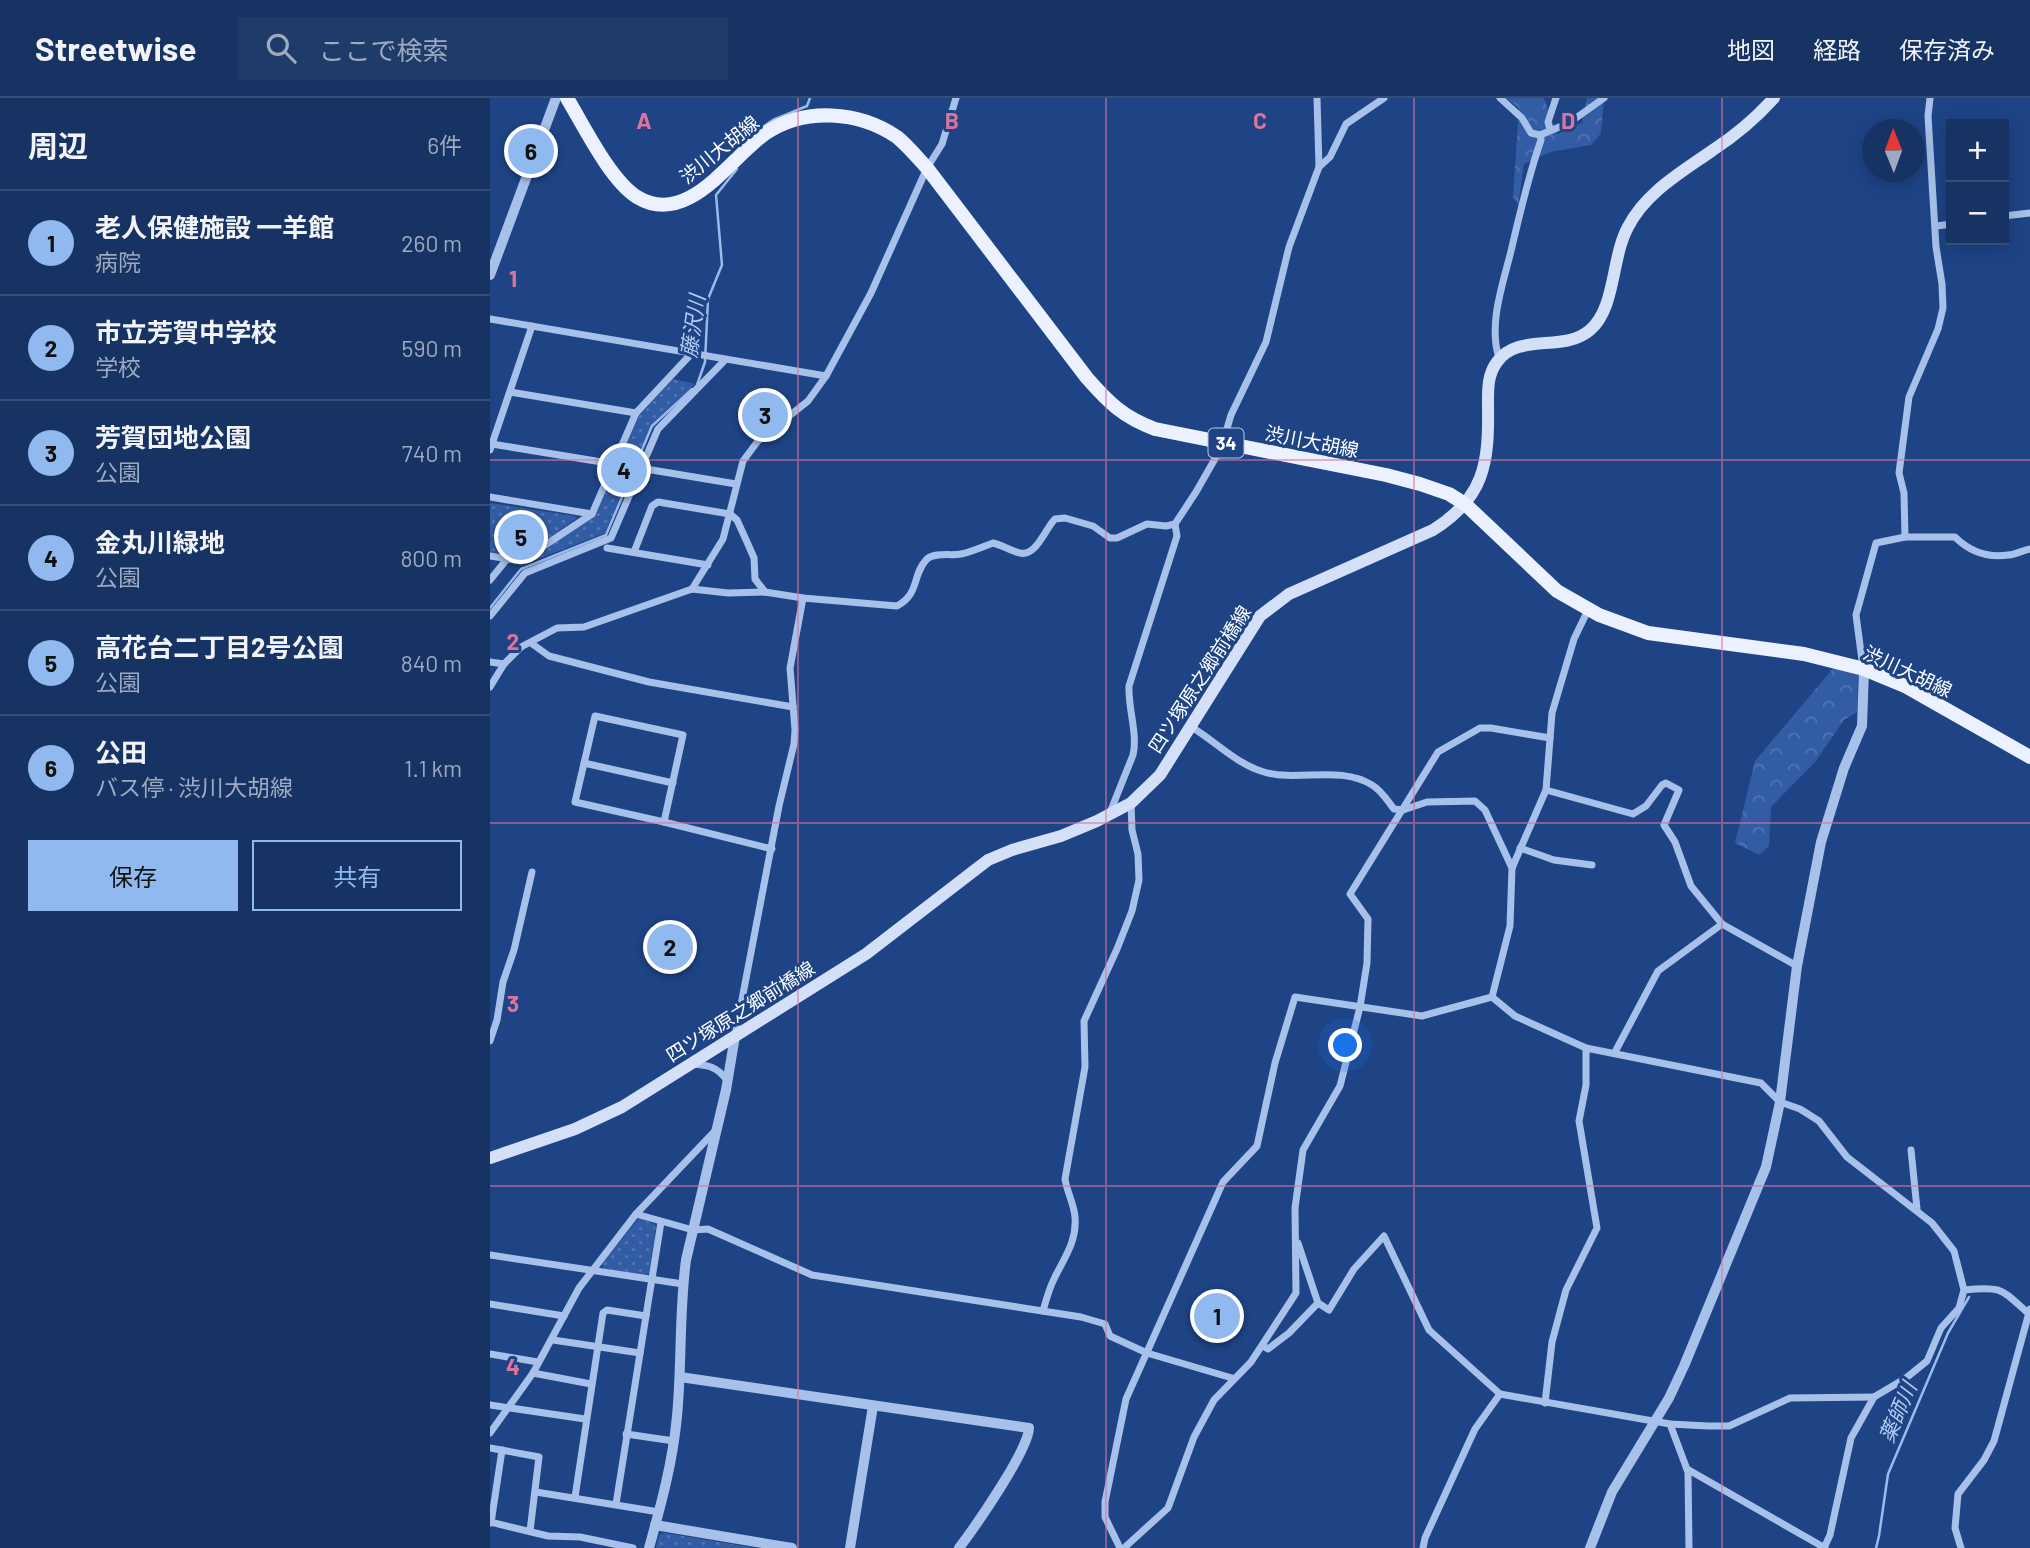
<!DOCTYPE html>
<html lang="ja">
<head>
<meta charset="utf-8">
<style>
  :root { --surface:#163364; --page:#1f3b6a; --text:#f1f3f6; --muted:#9eaabf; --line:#354e78; --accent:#90b9f0 }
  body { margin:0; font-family:Barlow,"Noto Sans JP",sans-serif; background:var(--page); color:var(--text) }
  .controls { position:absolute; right:21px; top:21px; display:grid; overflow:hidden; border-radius:0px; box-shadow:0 4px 18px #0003 }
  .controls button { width:63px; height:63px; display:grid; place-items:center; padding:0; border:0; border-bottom:2px solid var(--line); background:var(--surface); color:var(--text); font:35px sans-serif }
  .compass { position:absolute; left:1372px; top:21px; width:63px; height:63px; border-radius:50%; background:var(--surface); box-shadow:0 4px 18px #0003; rotate:359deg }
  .you { position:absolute; left:856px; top:948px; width:24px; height:24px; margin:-18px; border:5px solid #fff; border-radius:50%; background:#1a73e8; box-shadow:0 0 0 10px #1a73e833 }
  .badge { display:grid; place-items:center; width:46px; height:46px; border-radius:50%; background:var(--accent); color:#111; font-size:23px; font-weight:700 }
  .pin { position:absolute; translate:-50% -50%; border:4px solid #fff; box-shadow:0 2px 7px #0006 }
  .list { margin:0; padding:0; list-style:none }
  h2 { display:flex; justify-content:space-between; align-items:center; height:91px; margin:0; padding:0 28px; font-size:30px }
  h2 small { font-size:23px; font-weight:400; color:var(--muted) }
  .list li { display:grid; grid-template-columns:46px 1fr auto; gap:21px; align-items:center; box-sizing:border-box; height:105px; padding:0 28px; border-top:2px solid var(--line) }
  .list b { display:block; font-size:26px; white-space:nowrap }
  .list p { margin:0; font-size:23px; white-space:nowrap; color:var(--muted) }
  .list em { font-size:23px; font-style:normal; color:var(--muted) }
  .actions { display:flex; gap:14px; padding:21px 28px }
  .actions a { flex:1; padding:16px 0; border:2px solid var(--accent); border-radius:0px; text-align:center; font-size:24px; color:var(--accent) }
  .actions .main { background:var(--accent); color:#111 }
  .icon { flex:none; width:38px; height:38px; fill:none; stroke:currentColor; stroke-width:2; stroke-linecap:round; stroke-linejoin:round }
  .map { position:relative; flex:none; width:1540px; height:1450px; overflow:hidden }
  header { display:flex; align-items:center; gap:42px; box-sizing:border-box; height:98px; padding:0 35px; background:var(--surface); border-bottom:2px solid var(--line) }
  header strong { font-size:33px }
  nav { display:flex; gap:38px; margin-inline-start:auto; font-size:24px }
  .search { width:490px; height:63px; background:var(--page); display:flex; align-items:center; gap:18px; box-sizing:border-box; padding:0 24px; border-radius:0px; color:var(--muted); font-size:26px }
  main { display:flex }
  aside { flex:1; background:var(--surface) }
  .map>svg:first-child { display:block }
  .green { fill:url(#green-dots) }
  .forest { fill:url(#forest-crowns) }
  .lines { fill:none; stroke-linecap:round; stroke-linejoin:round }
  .stream { stroke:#9abbec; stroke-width:2.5 }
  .minor { stroke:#a7c1ea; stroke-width:7 }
  .tertiary { stroke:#a7c1ea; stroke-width:10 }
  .secondary { stroke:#d3e0f8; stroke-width:12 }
  .primary { stroke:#ebf1fe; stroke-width:14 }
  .grid { fill:none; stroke:#da749d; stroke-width:2; stroke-opacity:0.55 }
  .labels { text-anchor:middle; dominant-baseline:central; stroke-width:6; stroke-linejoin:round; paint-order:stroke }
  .shield { fill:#1e4486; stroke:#bcc7db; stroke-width:2 }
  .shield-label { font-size:18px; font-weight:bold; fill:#fff }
  .street-label { font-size:19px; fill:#fff; stroke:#1e4486 }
  .water-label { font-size:21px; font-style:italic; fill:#b3cbf2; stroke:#1e4486 }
  .grid-label { font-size:23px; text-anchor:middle; font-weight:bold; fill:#da749d; stroke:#1e4486; stroke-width:6; stroke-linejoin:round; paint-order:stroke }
</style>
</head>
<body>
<header>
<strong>Streetwise</strong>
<div class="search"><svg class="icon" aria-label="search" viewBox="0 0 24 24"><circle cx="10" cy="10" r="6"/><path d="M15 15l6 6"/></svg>ここで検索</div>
<nav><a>地図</a><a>経路</a><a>保存済み</a></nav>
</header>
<main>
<aside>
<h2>周辺<small>6件</small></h2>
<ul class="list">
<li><span class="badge">1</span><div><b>老人保健施設 一羊館</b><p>病院</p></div><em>260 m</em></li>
<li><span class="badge">2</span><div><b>市立芳賀中学校</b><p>学校</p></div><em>590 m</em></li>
<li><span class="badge">3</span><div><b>芳賀団地公園</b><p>公園</p></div><em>740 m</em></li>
<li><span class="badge">4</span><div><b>金丸川緑地</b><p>公園</p></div><em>800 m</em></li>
<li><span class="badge">5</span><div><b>高花台二丁目2号公園</b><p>公園</p></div><em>840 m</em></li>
<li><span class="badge">6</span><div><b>公田</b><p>バス停 · 渋川大胡線</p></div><em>1.1 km</em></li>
</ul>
<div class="actions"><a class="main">保存</a><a>共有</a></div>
</aside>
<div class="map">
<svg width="1540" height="1450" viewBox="0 0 1540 1450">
  <defs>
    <pattern id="green-dots" width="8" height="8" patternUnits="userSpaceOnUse" patternTransform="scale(1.75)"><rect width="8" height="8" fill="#325da4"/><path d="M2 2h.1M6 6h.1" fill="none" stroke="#5175b2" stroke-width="1.8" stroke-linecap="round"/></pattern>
    <pattern id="forest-crowns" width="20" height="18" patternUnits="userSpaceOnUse" patternTransform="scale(1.75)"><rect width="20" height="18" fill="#325da4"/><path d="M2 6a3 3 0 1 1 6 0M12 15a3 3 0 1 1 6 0" fill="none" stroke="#5175b2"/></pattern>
  </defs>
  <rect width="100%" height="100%" fill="#1e4486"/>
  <g class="green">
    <path d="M183,281L205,286L162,326L115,435L35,466L33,465L105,418L149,318Z"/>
    <path d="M262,302L301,309L274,335L257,323V311Z"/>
    <path d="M0,405L84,418L87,420L31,460L0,455Z"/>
    <path d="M149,1120L166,1127L159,1175L154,1177L114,1171L112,1166Z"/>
    <path d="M174,1435H175L266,1450H166L169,1437Z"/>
  </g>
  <g class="forest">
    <path d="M1016,0H1054L1067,36L1092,25L1097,0H1114L1111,35L1101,47L1060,54L1034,66L1028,107L1023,99L1029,10Z"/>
    <path d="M1345,568L1368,573L1367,614L1354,622L1325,664L1281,709L1279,748L1269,757L1245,745L1265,663Z"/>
  </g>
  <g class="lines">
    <g class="stream">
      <path d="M257,40L283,22L317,8L320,0"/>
      <path d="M207,287L215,264L218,201L232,167L226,97L247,71"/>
      <path d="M0,510L31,471L116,437L162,328L202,291"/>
      <path d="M1386,1450L1389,1438L1398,1376L1458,1235L1479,1199"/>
    </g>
    <g class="minor">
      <path d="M827,0L829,69"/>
      <path d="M1010,0L1032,20L1041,35L1050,37"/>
      <path d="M1060,31L1058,24L1066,0"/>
      <path d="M1050,37L1079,25L1114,0"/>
      <path d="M1514,118L1540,115"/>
      <path d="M1447,128L1461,126"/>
      <path d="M0,221L336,278"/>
      <path d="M1009,260C998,226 1013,186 1021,153C1030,115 1038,79 1051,42L1050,37"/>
      <path d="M20,294L146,315"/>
      <path d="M2,346L124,366"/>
      <path d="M0,352L42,228"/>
      <path d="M150,370L246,386"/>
      <path d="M0,399L102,416L146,315L202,255"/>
      <path d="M1415,439L1414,395L1409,375L1419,299L1448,231L1453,210L1452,186L1446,149L1438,18L1440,0"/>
      <path d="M117,450L218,467"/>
      <path d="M144,454L162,408L168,404L240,416L247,422L257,444L264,460L265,481L275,494"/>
      <path d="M0,458L31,463L102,416"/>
      <path d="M0,482L17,461"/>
      <path d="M202,491L233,441L253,363L268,343L318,303L336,278L381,195L437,70L452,46L466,0"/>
      <path d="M0,518L35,475L121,440L168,331L235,262"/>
      <path d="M41,545L59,558L159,584L303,609"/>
      <path d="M0,564L14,566"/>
      <path d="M1373,570L1366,517L1386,445L1415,439H1465C1479,453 1497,460 1518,457C1525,457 1533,452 1540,451"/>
      <path d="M0,589L14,566L31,549L67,530L94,529L202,491L238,495L275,494L313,500L407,508C430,496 422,476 437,461C445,454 461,458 471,456C481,454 492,449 503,445C512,447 521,453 530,455C546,459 555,431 565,421L575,420L603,428L620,440H627L657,426L676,428L685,426"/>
      <path d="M105,618L193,637L174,724L85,704Z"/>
      <path d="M700,628C725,643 746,666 774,674C808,684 850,667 882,687C891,692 897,702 904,711L913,712L937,704L985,703L995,712L1022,770"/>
      <path d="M94,665L183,685"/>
      <path d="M1056,692L1143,716L1156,708L1172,687L1176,685L1189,692L1174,727L1185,744L1201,788L1232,826L1307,868"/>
      <path d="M619,717L643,657C648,636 638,611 639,588L687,438L685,426L706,394L726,359L733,344L741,317L776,244L799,149L829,69L840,59L856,26L894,0"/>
      <path d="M174,724L282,751"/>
      <path d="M1030,750L1064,762L1102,767"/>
      <path d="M1002,899L1025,918L1096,950L1271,985L1290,1004L1310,1011L1329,1023L1357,1059L1442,1125L1464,1153L1474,1192L1469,1210L1451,1230L1437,1263L1416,1280L1384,1299L1361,1340L1340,1437L1334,1450"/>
      <path d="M1002,899L1020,828L1022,770L1056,692L1062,615L1084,541L1098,512"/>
      <path d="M245,938L289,708L304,646L305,632L300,570L313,500"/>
      <path d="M0,943L7,922L13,884L24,852L42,774"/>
      <path d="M1125,954L1168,873L1232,826"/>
      <path d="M202,966C219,967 227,969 237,982"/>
      <path d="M1421,1052L1427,1111"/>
      <path d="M146,1116L225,1033"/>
      <path d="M808,1145L828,1205L839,1212L864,1171L894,1138L939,1232L1010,1296L1180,1326L1218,1328H1239L1300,1300L1384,1299"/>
      <path d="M0,1157L193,1186"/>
      <path d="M1474,1192C1513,1188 1511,1191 1539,1216"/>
      <path d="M0,1206L74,1218"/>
      <path d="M553,1213C556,1202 559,1191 564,1181C574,1160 587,1144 585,1119C584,1106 577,1094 575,1081L595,969L594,923L627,851L642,813L649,782L648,756L642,732L641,705"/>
      <path d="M63,1242L150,1255"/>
      <path d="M773,1248L778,1251L799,1235L828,1205"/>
      <path d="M0,1256L48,1264"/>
      <path d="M43,1275L101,1286"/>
      <path d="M1055,1305L1062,1244L1076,1192L1107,1130L1089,1023L1096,987V950"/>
      <path d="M0,1307L95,1321"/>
      <path d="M1180,1326L1198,1374L1199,1450"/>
      <path d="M0,1335L43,1275L89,1190L146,1116L203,1132L218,1131L322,1177L591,1219L615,1226L620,1238L657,1255L742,1280"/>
      <path d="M136,1336L184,1343"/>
      <path d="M0,1350L49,1359L40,1433"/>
      <path d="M1197,1371L1335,1450"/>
      <path d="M46,1394L169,1414"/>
      <path d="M85,1399L113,1215L117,1212L156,1218"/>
      <path d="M126,1406L171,1124"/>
      <path d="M0,1424L58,1438L90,1439L143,1450"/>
      <path d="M1,1425L12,1352"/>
      <path d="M630,1450L615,1419V1404L636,1301L733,1084L767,1048L785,965L805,899L932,918L1002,899"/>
      <path d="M634,1450L678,1410L704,1339L724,1302L761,1264L806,1195L805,1110L813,1052L850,988L870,909L877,865L878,821L860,796L948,654L990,630H1001L1060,640"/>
      <path d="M933,1450L935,1440L985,1331L1010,1296"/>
      <path d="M1471,1450L1465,1430L1468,1396L1494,1362L1504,1343L1540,1211"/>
    </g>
    <g class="tertiary">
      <path d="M0,177L66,0"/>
      <path d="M190,1279L539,1330C538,1353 485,1429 469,1450"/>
      <path d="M165,1427L302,1450"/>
      <path d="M159,1450C171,1407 183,1363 187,1318C192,1266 189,1214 196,1162L236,992L245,938"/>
      <path d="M360,1450L383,1308"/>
      <path d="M1100,1450L1122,1394L1179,1300L1194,1268L1276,1069L1290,1004L1307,868L1331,744L1354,670L1372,628L1374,571"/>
    </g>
    <path class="secondary" d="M0,1060L85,1031L132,1009L376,856L498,762L522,752L571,738L607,723L641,705L670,677L770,518L799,496L943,432C994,400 999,366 998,309C998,293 997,277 1007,264C1028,234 1074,255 1100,232C1126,210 1121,160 1138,129C1156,94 1192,74 1223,52C1246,37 1266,20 1284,0"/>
    <path class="primary" d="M77,0C94,28 120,82 147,99C198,130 240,60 276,35C315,9 369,13 407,39C418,48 427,59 437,70L597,280C619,305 633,319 665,331L896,377L930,386L959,396L975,406L1067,493L1109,517L1158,535L1314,556L1374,571L1415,588L1540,659"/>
  </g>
  <path class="grid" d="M308,0V1450M616,0V1450M924,0V1450M1232,0V1450M0,362H1540M0,725H1540M0,1088H1540"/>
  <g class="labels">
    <rect class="shield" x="718.5" y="330.5" width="35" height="29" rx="5"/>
    <g class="shield-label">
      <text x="736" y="345">34</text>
    </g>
    <g class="street-label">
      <text transform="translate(229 51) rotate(-39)">渋川大胡線</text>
      <text transform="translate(822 343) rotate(11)">渋川大胡線</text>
      <text transform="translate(1418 573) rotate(25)">渋川大胡線</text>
      <text transform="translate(709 581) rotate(-57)">四ツ塚原之郷前橋線</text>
      <text transform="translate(250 913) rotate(-32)">四ツ塚原之郷前橋線</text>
    </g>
    <g class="water-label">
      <text transform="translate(202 228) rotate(-82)">藤沢川</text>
      <text transform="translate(1407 1314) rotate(-67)">薬師川</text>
    </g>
  </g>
  <g class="grid-label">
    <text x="154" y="31">A</text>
    <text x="462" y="31">B</text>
    <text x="770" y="31">C</text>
    <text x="1078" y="31">D</text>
    <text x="23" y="189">1</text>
    <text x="23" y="552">2</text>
    <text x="23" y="914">3</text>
    <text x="23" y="1277">4</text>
  </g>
</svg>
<div class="controls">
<button>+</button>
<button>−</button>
</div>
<svg class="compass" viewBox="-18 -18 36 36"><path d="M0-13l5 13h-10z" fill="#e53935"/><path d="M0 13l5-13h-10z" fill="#9eaabf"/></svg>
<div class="you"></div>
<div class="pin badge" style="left:727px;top:1218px">1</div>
<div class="pin badge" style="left:180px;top:849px">2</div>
<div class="pin badge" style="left:275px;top:317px">3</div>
<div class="pin badge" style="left:134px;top:372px">4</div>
<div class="pin badge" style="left:31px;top:439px">5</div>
<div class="pin badge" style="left:41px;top:53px">6</div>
</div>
</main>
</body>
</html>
